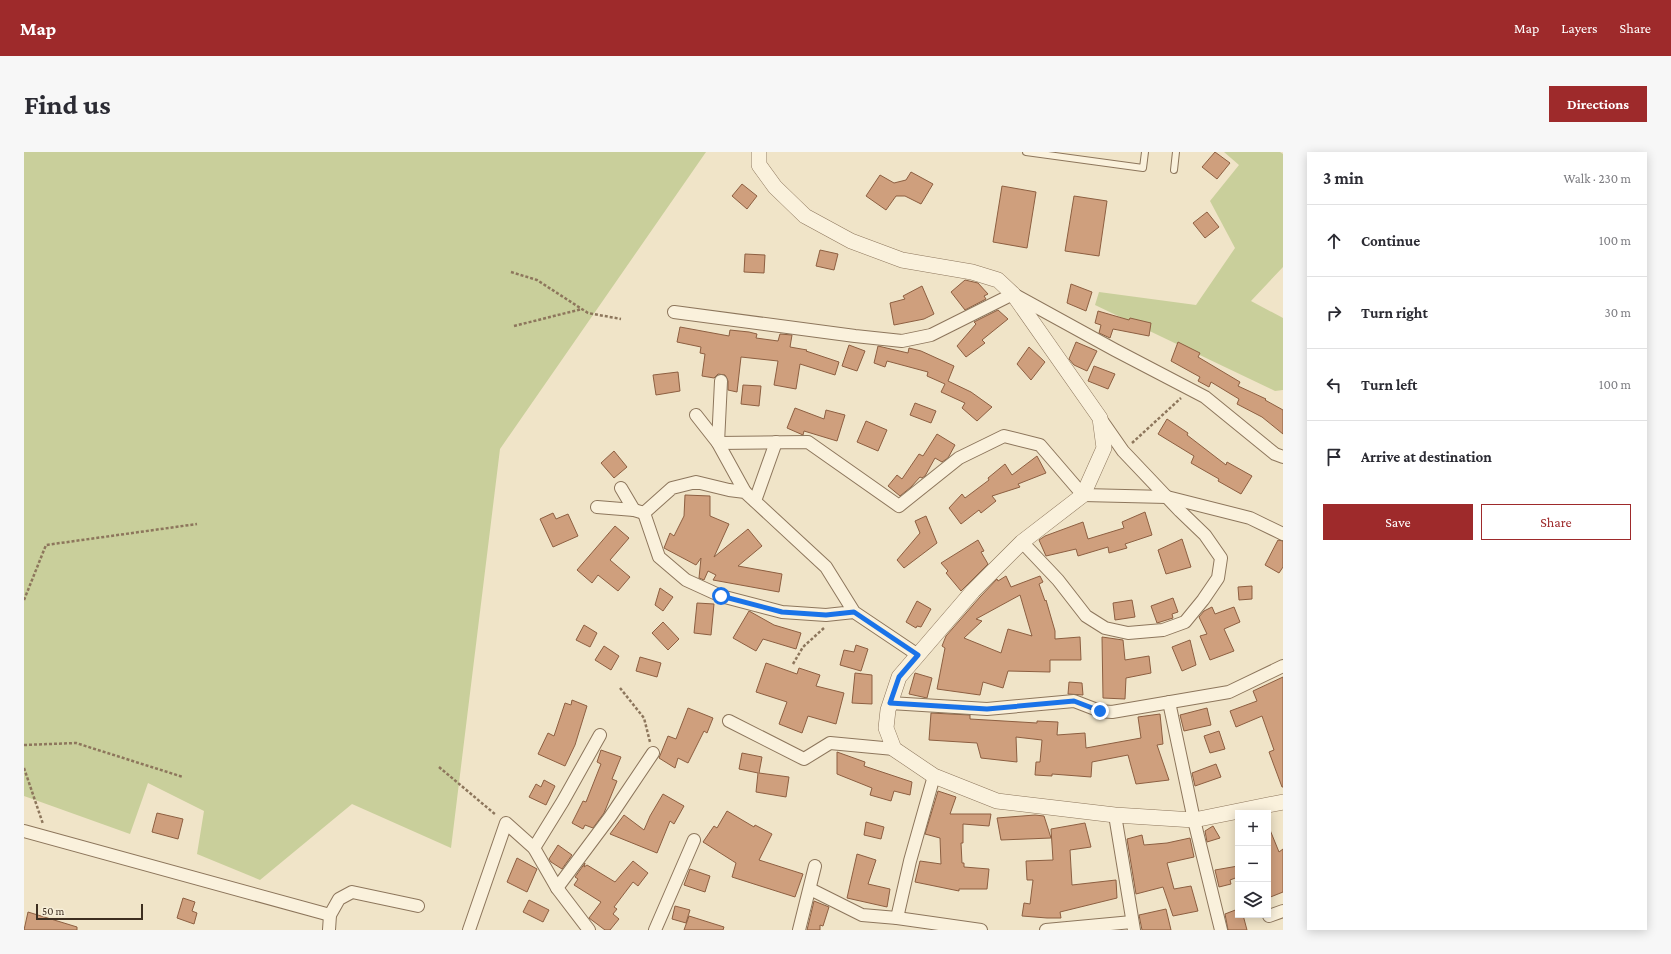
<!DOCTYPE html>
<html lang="en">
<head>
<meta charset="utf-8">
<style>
  :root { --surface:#fff; --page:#f7f7f7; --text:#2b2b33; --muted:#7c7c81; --line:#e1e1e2; --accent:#9e2a2b }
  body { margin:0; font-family:"Crimson Pro",serif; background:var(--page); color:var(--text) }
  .controls { position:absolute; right:12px; bottom:12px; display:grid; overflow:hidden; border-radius:0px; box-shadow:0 2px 10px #0003 }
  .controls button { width:36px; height:36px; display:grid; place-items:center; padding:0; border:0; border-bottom:1px solid var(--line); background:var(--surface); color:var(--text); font:20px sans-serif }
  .scale { position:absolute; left:12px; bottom:10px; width:107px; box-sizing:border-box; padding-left:4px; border:2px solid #3d2e20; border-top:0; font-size:11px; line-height:14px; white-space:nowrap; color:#3d2e20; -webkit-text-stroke:3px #f7eed8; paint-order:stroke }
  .stop { position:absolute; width:12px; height:12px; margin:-9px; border:3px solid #1a73e8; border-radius:50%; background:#fff }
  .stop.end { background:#1a73e8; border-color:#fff; box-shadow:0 1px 4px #0008 }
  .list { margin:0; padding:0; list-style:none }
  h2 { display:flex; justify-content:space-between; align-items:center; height:52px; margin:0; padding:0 16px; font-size:17px }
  h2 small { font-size:13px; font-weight:400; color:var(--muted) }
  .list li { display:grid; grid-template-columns:26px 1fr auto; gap:12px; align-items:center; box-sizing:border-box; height:72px; padding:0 16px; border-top:1px solid var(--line) }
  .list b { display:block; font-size:15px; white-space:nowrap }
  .list em { font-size:13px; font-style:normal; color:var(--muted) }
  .actions { display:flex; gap:8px; padding:12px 16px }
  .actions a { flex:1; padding:9px 0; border:1px solid var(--accent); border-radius:0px; text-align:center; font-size:14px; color:var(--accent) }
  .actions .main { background:var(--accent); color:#fff }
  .icon { flex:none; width:22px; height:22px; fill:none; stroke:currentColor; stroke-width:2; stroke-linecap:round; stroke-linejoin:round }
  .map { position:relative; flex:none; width:1259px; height:778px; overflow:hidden; border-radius:0px }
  header { display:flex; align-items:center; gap:24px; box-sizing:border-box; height:56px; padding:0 20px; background:var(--accent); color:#fff }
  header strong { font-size:19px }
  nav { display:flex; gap:22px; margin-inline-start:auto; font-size:14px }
  .intro { display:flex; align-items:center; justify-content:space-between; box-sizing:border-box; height:96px; padding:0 24px }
  h1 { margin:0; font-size:28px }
  .button { padding:10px 18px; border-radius:0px; background:var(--accent); color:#fff; font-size:14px; font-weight:700 }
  main { display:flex; gap:24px; padding:0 24px }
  aside { flex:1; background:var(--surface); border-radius:0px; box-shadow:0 2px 10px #0003 }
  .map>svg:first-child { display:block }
  .green { fill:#c9cf9b }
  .building { fill:#cf9f7d; stroke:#8d5f41; fill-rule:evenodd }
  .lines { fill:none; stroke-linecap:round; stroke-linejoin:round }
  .service-casing { stroke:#8d765c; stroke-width:8 }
  .minor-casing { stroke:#8d765c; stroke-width:14 }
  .tertiary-casing { stroke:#8d765c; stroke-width:16 }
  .path { stroke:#8d765c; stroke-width:2.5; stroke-dasharray:3 2; stroke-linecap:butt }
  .service { stroke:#faf1dc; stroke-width:6 }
  .minor { stroke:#faf1dc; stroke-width:12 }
  .tertiary { stroke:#faf1dc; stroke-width:15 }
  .route { stroke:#1a73e8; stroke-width:5 }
</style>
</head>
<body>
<header>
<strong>Map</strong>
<nav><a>Map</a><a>Layers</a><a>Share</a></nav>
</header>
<div class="intro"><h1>Find us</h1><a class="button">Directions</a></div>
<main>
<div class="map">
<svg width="1259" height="778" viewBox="0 0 1259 778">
  <rect width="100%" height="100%" fill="#f0e4c8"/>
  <g class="green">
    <path d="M0,0H682L476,297L427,696L328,652L236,728L173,702L180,659L124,631L106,682L0,644Z"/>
    <path d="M1200,0H1256L1259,2V115L1227,149L1259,166V238L1251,239L1071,153L1075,140L1172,153L1211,96L1186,49L1215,13Z"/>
  </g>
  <g class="building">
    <path d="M1191,0L1206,11L1193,27L1178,15Z"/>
    <path d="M887,20L909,32L897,52L881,44H872L862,58L842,44L856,23L870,31L882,28Z"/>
    <path d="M718,32L733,44L723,57L708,44Z"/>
    <path d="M978,34L1012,40L1003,96L969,90Z"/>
    <path d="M1050,44L1083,49L1075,104L1041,99Z"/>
    <path d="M1183,60L1195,75L1181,86L1169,71Z"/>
    <path d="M796,98L814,102L810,118L792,114Z"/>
    <path d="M721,102L741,103L740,121L720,120Z"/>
    <path d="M941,128L954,131L964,142L960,144L962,147L941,158L927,140Z"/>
    <path d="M1047,132L1068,140L1062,159L1043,151Z"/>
    <path d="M898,134L910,162L900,167L870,173L866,151L881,147L879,144Z"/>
    <path d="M974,158L984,167L958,188L961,191L942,205L933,194L952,172L950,170Z"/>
    <path d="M1074,159L1105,168L1106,166L1127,171L1125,184L1089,177L1086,186L1075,181L1077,173L1071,171Z"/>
    <path d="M656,175L705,184L706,178L725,180L733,182L732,186L754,189L756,182L768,183L766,195L783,198L782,199L815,210L811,223L776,212L772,237L750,233L754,209L717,205L713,240L704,238V229L701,223L694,222L690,226L678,224L681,202L676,201L677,195L653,190Z"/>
    <path d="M1052,190L1073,199L1063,219L1050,213L1045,207Z"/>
    <path d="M1154,190L1176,201L1174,205L1216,230L1214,234L1242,247L1241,248L1259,258V282L1238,265L1213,252L1215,247L1187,230L1185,235L1174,229L1176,225L1147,209Z"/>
    <path d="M825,193L841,199L833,219L818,214Z"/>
    <path d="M854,194L884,201L885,196L897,199L930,214L924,229L947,240L968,255L953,269L938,256L941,251L917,240L921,232L903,224L904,220L863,209L861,215L850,211Z"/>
    <path d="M1005,195L1021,210L1007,228L993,212Z"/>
    <path d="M1070,214L1091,222L1084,237L1064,229Z"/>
    <path d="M654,220L656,239L632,243L629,223Z"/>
    <path d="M719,233L737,234L735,254L717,252Z"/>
    <path d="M891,251L912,259L907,271L886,263Z"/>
    <path d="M771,256L800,267L802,258L821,263L813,289L780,279L779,283L763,276Z"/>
    <path d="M1143,267L1164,281L1163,283L1202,313L1203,310L1228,324L1217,342L1194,329L1195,327L1167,311L1170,304L1134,282Z"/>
    <path d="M842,269L863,278L854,299L833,290Z"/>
    <path d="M913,282L931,293L924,306L918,310L911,306L901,324L898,326L896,325L887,335L876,344L864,334L873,323L878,327L895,302L899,304Z"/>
    <path d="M590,299L603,315L590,326L577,311Z"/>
    <path d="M1013,304L1022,321L994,332L996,335L968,344L972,349L957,361L955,358L937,372L925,356L938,342L941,346L965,328L964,326L981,312L988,323Z"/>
    <path d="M661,343L686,344V364L705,372L690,405L724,377L738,394L714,414L758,422L755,440L689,428L692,423L684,419L680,428L675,426L677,406L672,413L640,396L646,381L650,384L660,364Z"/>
    <path d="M1121,360L1128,383L1101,392L1103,396L1085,401L1084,395L1054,404L1052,397L1022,404L1015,388L1021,384L1059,370L1064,387L1100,376L1098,370Z"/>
    <path d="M529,361L532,367L544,362L554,384L529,395L516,367Z"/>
    <path d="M902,364L913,391L880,416L873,408L896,381L891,369Z"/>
    <path d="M591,374L605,386L586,408L606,425L594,439L574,423L568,431L553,418Z"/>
    <path d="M1158,387L1167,415L1142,422L1134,398Z"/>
    <path d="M954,388L960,399L957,400L964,412L937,439L922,421L924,419L917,411Z"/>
    <path d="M1254,388L1259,389V415L1255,421L1241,413Z"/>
    <path d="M982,424L987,435L1016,424L1019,430L1015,432L1021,449L1022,448L1031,479V487L1056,485L1057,508H1026V520L984,519L979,536L959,530L956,543L913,537L921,496L918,494L922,484L956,445L973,427L974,429ZM996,443L1008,484L984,477L977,501L940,486L958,469L952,467Z"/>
    <path d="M1228,434V447L1215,448L1214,435Z"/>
    <path d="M636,436L649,445L639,459L631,453Z"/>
    <path d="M1149,446L1154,460L1148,462L1149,466L1133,471L1127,454Z"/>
    <path d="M1108,448L1111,465L1091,468L1089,451Z"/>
    <path d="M893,449L907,457L897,475L893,474L892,476L882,470Z"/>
    <path d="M673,451L690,452L687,483L670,481Z"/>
    <path d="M1188,455L1191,462L1210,455L1216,470L1200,477L1210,499L1186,508L1176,484L1183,482L1175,465L1180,459Z"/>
    <path d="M725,459L750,473L777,481L772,497L739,487L732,499L709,486Z"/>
    <path d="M639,470L655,487L644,498L628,481Z"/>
    <path d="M560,473L573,481L566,495L552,488Z"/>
    <path d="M1078,485L1099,488L1101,508L1125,504L1127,521L1102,526L1101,547L1079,546Z"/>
    <path d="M1166,488L1172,513L1158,519L1148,495Z"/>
    <path d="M832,493L844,497L837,519L816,513L820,498L830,500Z"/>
    <path d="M580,494L595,504L587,518L571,508Z"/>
    <path d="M616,505L637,511L633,525L612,519Z"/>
    <path d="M742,511L773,522L775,516L796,523L792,534L820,541L812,572L784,564L778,581L755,572L763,550L732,540Z"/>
    <path d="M831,521L848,523V552L828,551Z"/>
    <path d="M891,521L908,526L903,546L885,542Z"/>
    <path d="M1259,525V635H1258L1245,600L1250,598L1238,564L1212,575L1206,559L1233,549L1229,539Z"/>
    <path d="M1045,530L1058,531L1059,543L1044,542Z"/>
    <path d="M548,548L563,554L551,593L541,614L514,602L524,581L530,584L541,551L547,553Z"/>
    <path d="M664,556L689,566L683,581L680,579L664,611L654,606L651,616L635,606L644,584L652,587Z"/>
    <path d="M1183,556L1187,573L1160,579L1156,563Z"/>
    <path d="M907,561L946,563V567L1013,571V569L1034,570L1033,583L1061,581L1062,596L1117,586L1114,565L1136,562L1139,592L1133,593L1145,628L1112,632L1104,603L1068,610L1067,625L1028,622V624L1011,623L1012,610H1016L1018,588L992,585L993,610L957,606L953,591L905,588Z"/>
    <path d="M1195,579L1201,597L1186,601L1180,584Z"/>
    <path d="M577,598L597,605L588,627L593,629L580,661L569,676L561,673L559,677L548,671L559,649L562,650L577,612L573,610Z"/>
    <path d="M813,600L841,610L840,614L888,630L886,643L870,639L867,649L846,643L848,636L813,622Z"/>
    <path d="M718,601L738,605L735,621L765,625L762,645L732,640L734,621L715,617Z"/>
    <path d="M1192,612L1197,625L1171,634L1168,621Z"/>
    <path d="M520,628L531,634L522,653L505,645L512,632L517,635Z"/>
    <path d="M914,639L932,645L926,662H967L965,674L939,672V691H937L938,711H940V715L965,717L963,737H935V739L891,730L896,709L917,712L916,686L901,682Z"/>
    <path d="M639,642L660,654L650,672L646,669L633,701L586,682L600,663L620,678L626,664Z"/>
    <path d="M703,659L730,675L731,673L748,682L735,708L779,722L771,745L708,725L712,711L679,690L690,674L693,676Z"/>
    <path d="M133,661L159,667L154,687L128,680Z"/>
    <path d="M1011,663L1020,664L1027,686L977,688L973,666Z"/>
    <path d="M842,670L860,675L857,687L840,683Z"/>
    <path d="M1061,671L1067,695L1046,698L1048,733L1092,728L1093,746L1036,760L1037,766H1023L998,764L1000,751L1006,752L1009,728H1003L1002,709L1029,708L1027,677Z"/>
    <path d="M1244,673L1255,700L1259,697V740L1244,746Z"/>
    <path d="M1189,674L1196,686L1183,690L1181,679Z"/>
    <path d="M1118,683L1120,693L1143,691L1166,686L1170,705L1143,711L1150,737L1167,734L1174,759L1149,764L1139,735L1112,742L1103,687Z"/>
    <path d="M534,693L548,703L538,717L527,710L525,707Z"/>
    <path d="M833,702L852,708L844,732L866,737L863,755L823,746Z"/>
    <path d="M493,706L513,717L503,740L483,730Z"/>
    <path d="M609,709L624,721L614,734L609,730L590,755L593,757L589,762L595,767L586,778H581L565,766L577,750L550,733L554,727L551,725L561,711L560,715L563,713L591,730Z"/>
    <path d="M1214,714V725L1206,728L1207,732L1195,735L1191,718Z"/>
    <path d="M666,717L686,724L681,740L660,733Z"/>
    <path d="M159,746L171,750L168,759L173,761L170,772L153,766Z"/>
    <path d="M505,748L525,758L519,770L499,760Z"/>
    <path d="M790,749L805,755L799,774L796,773V778H783Z"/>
    <path d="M651,754L666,758L662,771L648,767Z"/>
    <path d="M1142,757L1147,778H1118L1115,763Z"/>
    <path d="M1214,757V763H1219L1223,778H1204L1201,762Z"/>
    <path d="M4,760L53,775V778H0Z"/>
    <path d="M665,764L700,775L699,778H660Z"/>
  </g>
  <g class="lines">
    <defs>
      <g id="service">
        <path d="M1002,0L1119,16L1121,0"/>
        <path d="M1150,18L1152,0"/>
      </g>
      <g id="minor">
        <path d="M650,160L831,184L878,189L907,183L989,142L1091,198L1181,245L1251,302L1259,305"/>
        <path d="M697,229L694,291L721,340"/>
        <path d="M672,263L694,291L784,290L875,354L935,306L980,284L1016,293L1059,343L1143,345L1226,366L1259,382"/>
        <path d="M597,336L610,358"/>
        <path d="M731,349L752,290"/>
        <path d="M573,355L610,358L620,361"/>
        <path d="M998,390L1034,428L1062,464L1081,476L1104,481L1139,478L1161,470L1179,448L1194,426L1197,406L1181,383L1156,359L1099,299L1076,266"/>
        <path d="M830,460L802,463L758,460L697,444L662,428L635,405L620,361L648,336L672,330L705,338L721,340L802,415L830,460L894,503"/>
        <path d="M1145,550L1170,668L1197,778"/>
        <path d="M866,551L963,557L1050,549L1076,559L1088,560L1205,540L1259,514"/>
        <path d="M705,569L780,607L806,591L870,597"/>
        <path d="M1091,663L1110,778"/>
        <path d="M0,679L306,763"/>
        <path d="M510,696L539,649L576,583"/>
        <path d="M533,736L586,665L629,601"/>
        <path d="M786,737L838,763L873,766L957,778"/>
        <path d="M1245,764L1259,759"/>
        <path d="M873,766L886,709L910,624"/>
        <path d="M305,778L306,763L315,747L328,740L394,754"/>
        <path d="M445,778L482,671L510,696L533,736L565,778"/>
        <path d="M631,778L670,688"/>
        <path d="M775,778L791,714"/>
        <path d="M1022,778L1108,770"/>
      </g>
      <path id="tertiary" d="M735,0V13L751,35L781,64L827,89L878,108L948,120L974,128L989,142L1076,266L1080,296L1059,343L998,390L949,439L875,525L864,558L862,576L870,597L910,624L973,649L1091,663L1170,668L1259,650"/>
    </defs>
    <use href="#service" class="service-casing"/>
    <use href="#minor" class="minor-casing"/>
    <use href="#tertiary" class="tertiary-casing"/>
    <g class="path">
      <path d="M487,120L513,128L564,161L597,167"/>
      <path d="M490,174L558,157"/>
      <path d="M1108,291L1157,246"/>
      <path d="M0,448L22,393L173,372"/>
      <path d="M769,512L779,495L800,476"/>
      <path d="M596,536L620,566L626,590"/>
      <path d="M0,593L52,591L159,625"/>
      <path d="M415,615L472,663"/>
      <path d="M0,616L19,672"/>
    </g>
    <use href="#service" class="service"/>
    <use href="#minor" class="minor"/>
    <use href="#tertiary" class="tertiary"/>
  </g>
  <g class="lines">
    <path class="route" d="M697,444L758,460L802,463L830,460L894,503L875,525L866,551L963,557L1050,549L1076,559"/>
  </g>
</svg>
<div class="controls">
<button>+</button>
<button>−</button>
<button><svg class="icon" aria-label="layers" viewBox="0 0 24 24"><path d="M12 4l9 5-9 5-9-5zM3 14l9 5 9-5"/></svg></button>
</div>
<div class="scale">50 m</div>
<div class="stop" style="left:697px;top:444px"></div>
<div class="stop end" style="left:1076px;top:559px"></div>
</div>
<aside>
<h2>3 min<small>Walk · 230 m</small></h2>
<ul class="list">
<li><svg class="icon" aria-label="ahead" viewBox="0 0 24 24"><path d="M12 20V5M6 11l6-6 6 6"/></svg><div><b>Continue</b></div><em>100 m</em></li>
<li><svg class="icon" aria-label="right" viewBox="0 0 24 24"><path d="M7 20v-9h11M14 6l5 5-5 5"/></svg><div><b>Turn right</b></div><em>30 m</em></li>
<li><svg class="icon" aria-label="left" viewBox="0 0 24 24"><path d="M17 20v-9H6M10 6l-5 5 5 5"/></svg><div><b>Turn left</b></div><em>100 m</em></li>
<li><svg class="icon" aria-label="arrive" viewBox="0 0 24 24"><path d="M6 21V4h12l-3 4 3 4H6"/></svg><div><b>Arrive at destination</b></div></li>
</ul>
<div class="actions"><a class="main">Save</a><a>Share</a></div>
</aside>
</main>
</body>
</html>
